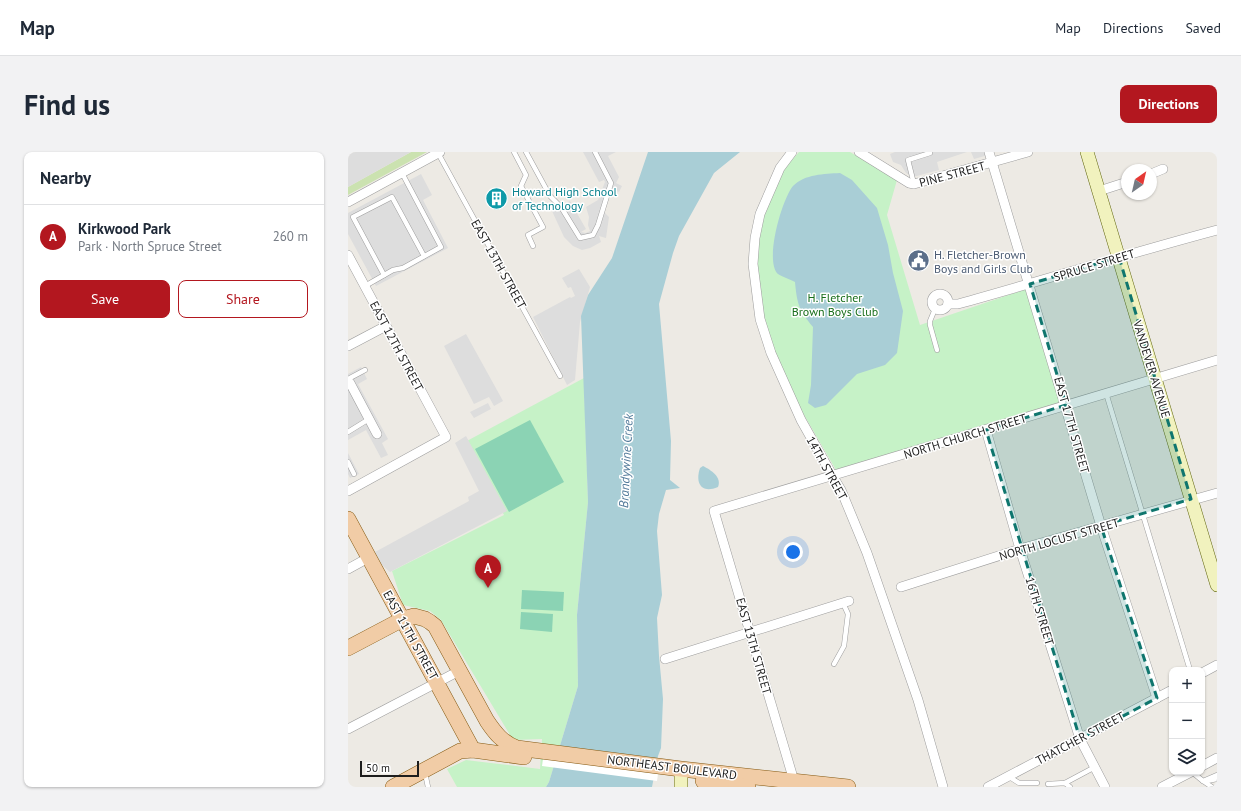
<!DOCTYPE html>
<html lang="en">
<head>
<meta charset="utf-8">
<style>
  :root { --surface:#fff; --page:#f2f2f3; --text:#1f2937; --muted:#747a83; --line:#e0e1e3; --accent:#b3171f }
  body { margin:0; font-family:"PT Sans",sans-serif; background:var(--page); color:var(--text) }
  .controls { position:absolute; right:12px; bottom:12px; display:grid; overflow:hidden; border-radius:8px; box-shadow:0 1px 3px #0004 }
  .controls button { width:36px; height:36px; display:grid; place-items:center; padding:0; border:0; border-bottom:1px solid var(--line); background:var(--surface); color:var(--text); font:20px sans-serif }
  .compass { position:absolute; left:773px; top:12px; width:36px; height:36px; border-radius:50%; background:var(--surface); box-shadow:0 1px 3px #0004; rotate:34deg }
  .scale { position:absolute; left:12px; bottom:10px; width:59px; box-sizing:border-box; padding-left:4px; border:2px solid #1d1d1d; border-top:0; font-size:11px; line-height:14px; white-space:nowrap; color:#1d1d1d; -webkit-text-stroke:3px #fff; paint-order:stroke }
  .you { position:absolute; left:445px; top:400px; width:14px; height:14px; margin:-10px; border:3px solid #fff; border-radius:50%; background:#1a73e8; box-shadow:0 0 0 6px #1a73e833 }
  .badge { display:grid; place-items:center; width:26px; height:26px; border-radius:50%; background:var(--accent); color:#fff; font-size:13px; font-weight:700 }
  .pin { position:absolute; translate:-50% -33px; filter:drop-shadow(0 1px 2px #0008) }
  .pin::after { content:''; position:absolute; top:21px; width:14px; height:12px; background:inherit; clip-path:polygon(0 0,100% 0,50% 100%) }
  .list { margin:0; padding:0; list-style:none }
  h2 { display:flex; justify-content:space-between; align-items:center; height:52px; margin:0; padding:0 16px; font-size:17px }
  h2 small { font-size:13px; font-weight:400; color:var(--muted) }
  .list li { display:grid; grid-template-columns:26px 1fr auto; gap:12px; align-items:center; box-sizing:border-box; height:64px; padding:0 16px; border-top:1px solid var(--line) }
  .list b { display:block; font-size:15px; white-space:nowrap }
  .list p { margin:0; font-size:13px; white-space:nowrap; color:var(--muted) }
  .list em { font-size:13px; font-style:normal; color:var(--muted) }
  .actions { display:flex; gap:8px; padding:12px 16px }
  .actions a { flex:1; padding:9px 0; border:1px solid var(--accent); border-radius:8px; text-align:center; font-size:14px; color:var(--accent) }
  .actions .main { background:var(--accent); color:#fff }
  .icon { flex:none; width:22px; height:22px; fill:none; stroke:currentColor; stroke-width:2; stroke-linecap:round; stroke-linejoin:round }
  .map { position:relative; flex:none; width:869px; height:635px; overflow:hidden; border-radius:8px }
  header { display:flex; align-items:center; gap:24px; box-sizing:border-box; height:56px; padding:0 20px; background:var(--surface); border-bottom:1px solid var(--line) }
  header strong { font-size:19px }
  nav { display:flex; gap:22px; margin-inline-start:auto; font-size:14px }
  .intro { display:flex; align-items:center; justify-content:space-between; box-sizing:border-box; height:96px; padding:0 24px }
  h1 { margin:0; font-size:28px }
  .button { padding:10px 18px; border-radius:8px; background:var(--accent); color:#fff; font-size:14px; font-weight:700 }
  main { display:flex; gap:24px; padding:0 24px }
  aside { flex:1; background:var(--surface); border-radius:8px; box-shadow:0 1px 3px #0004 }
  .map>svg:first-child { display:block }
  .grass { fill:#cbe2b0 }
  .park { fill:#c6f2c7 }
  .pitch { fill:#8bd3b4 }
  .parking { fill:#ddd }
  .water { fill:#a9ced6 }
  .pier { fill:#fff }
  .lines { fill:none; stroke-linecap:round; stroke-linejoin:round }
  .lane-casing { stroke:#9e9e9e; stroke-width:5.5 }
  .street-casing { stroke:#9e9e9e; stroke-width:10 }
  .secondary-casing { stroke:#626711; stroke-width:14 }
  .primary-casing { stroke:#855911; stroke-width:16 }
  .lane { stroke:#fff; stroke-width:4.5 }
  .street { stroke:#fff; stroke-width:9 }
  .secondary { stroke:#f1f2be; stroke-width:13 }
  .primary { stroke:#f1cca6; stroke-width:15 }
  .marked { fill:#0f766e; fill-opacity:0.2; stroke:#0f766e; stroke-width:3; stroke-dasharray:8 5; stroke-linejoin:round }
  .labels { text-anchor:middle; dominant-baseline:central; stroke-width:3; stroke-linejoin:round; paint-order:stroke }
  .street-label { font-size:12px; fill:#1d1d1d; stroke:#fff }
  .culture-label { font-size:12px; fill:#0d838f; stroke:#fff; text-anchor:start }
  .service-label { font-size:12px; fill:#4e5e75; stroke:#fff; text-anchor:start }
  .park-label { font-size:12px; fill:#186e1b; stroke:#fff }
  .water-label { font-size:13px; font-style:italic; fill:#527a9a; stroke:#fff }
</style>
</head>
<body>
<header>
<strong>Map</strong>
<nav><a>Map</a><a>Directions</a><a>Saved</a></nav>
</header>
<div class="intro"><h1>Find us</h1><a class="button">Directions</a></div>
<main>
<aside>
<h2>Nearby<small></small></h2>
<ul class="list">
<li><span class="badge">A</span><div><b>Kirkwood Park</b><p>Park · North Spruce Street</p></div><em>260 m</em></li>
</ul>
<div class="actions"><a class="main">Save</a><a>Share</a></div>
</aside>
<div class="map">
<svg width="869" height="635" viewBox="0 0 869 635">
  <rect width="100%" height="100%" fill="#edeae4"/>
  <path class="grass" d="M63,0H79L0,43V35Z"/>
  <g class="park">
    <path d="M451,0H502L549,28L539,63L572,173L678,137L713,250L488,318L445,244L413,170L406,102L415,64L436,17Z"/>
    <path d="M236,226L240,350L229,463L230,534L201,630L198,635H109L99,617L118,608L192,617L194,587L165,588L93,468L82,459L55,453L44,419L156,363L117,290Z"/>
  </g>
  <g class="pitch">
    <path d="M182,268L216,330L161,360L127,297Z"/>
    <path d="M174,438L216,440L215,459L173,457Z"/>
    <path d="M173,460L205,462L204,480L172,477Z"/>
  </g>
  <g class="parking">
    <path d="M0,0H63L0,35Z"/>
    <path d="M235,0H268L260,4L271,25L268,31L274,34L271,40L264,37L256,60L261,65L258,86L251,84L253,90L242,96L234,98L225,94L216,85L204,59L222,49L238,77L233,80L238,81L242,79L240,73L241,65L238,55L250,48L257,30L256,28L251,30Z"/>
    <path d="M547,0H619L589,10L591,18L565,25L558,21L553,13L545,10L542,2Z"/>
    <path d="M623,0H642L640,3L626,7Z"/>
    <path d="M73,22L84,43L75,48L100,96L28,134L0,82V61Z"/>
    <path d="M231,117L242,135L232,170L227,228L219,233L185,165L222,145L223,146L227,144L223,135L220,136L214,126Z"/>
    <path d="M118,182L155,249L146,254L141,245L126,252L96,194Z"/>
    <path d="M13,215L19,227L10,232L40,287L34,291L40,303L33,306L18,278L0,288V222Z"/>
    <path d="M140,251L143,257L126,266L122,260Z"/>
    <path d="M118,284L159,359L42,420L34,413L27,400L121,349L120,345L131,339L107,291Z"/>
    <path d="M0,301L11,322L2,326L0,322Z"/>
  </g>
  <g class="water">
    <path d="M300,0H392L366,21L331,84L325,101L311,152L323,289L322,328L332,336L318,338L311,362L309,379L314,443L309,466L311,504L315,547L313,596L310,604L304,635H198L201,630L230,534L229,463L240,350L233,164L240,143L264,106Z"/>
    <path d="M492,21L504,28L529,56L540,93L545,121L555,159L549,201L537,213L509,222L478,253L467,256L460,251L463,233L465,175C451,158 449,152 447,130C442,127 434,125 430,122C416,109 434,47 445,34C457,22 476,22 492,21Z"/>
    <path d="M355,314C363,318 374,325 370,335C353,342 347,331 352,316Z"/>
  </g>
  <path class="pier" d="M197,593L312,608L309,629L194,614Z"/>
  <g class="lines">
    <defs>
      <g id="lane">
        <path d="M166,0L178,23L173,34L195,75L180,83L185,94"/>
        <path d="M178,0L202,44L213,55L232,86L245,83L250,73L263,31L247,0"/>
        <path d="M90,1L212,224"/>
        <path d="M566,32L560,8L582,1"/>
        <path d="M36,123L5,65L44,45L76,104"/>
        <path d="M17,134L45,118L55,116L93,95L54,21"/>
        <path d="M587,157L582,169V173L589,198"/>
        <path d="M0,227L17,218"/>
        <path d="M758,241L842,518"/>
        <path d="M0,280L21,267"/>
        <path d="M0,310L6,322"/>
        <path d="M486,512L496,494L500,462L495,451"/>
        <path d="M844,620L855,629L869,623"/>
        <path d="M77,621L80,635"/>
        <path d="M660,624L671,631H689"/>
        <path d="M855,629L864,635"/>
        <path d="M859,629L869,627"/>
        <path d="M717,631L747,615"/>
        <path d="M700,632L717,631L722,635"/>
      </g>
      <g id="street">
        <path d="M444,0L432,16L412,62L407,86L405,112L412,167L423,201L453,268L484,323L493,338L519,401L570,548L595,635"/>
        <path d="M511,0L561,31L566,32L680,0"/>
        <path d="M641,0L753,374L809,546"/>
        <path d="M803,22L815,17"/>
        <path d="M751,39L779,30"/>
        <path d="M0,50L92,0"/>
        <path d="M0,103L98,285L0,339"/>
        <circle cx="592" cy="150" r="8"/>
        <path d="M600,152H610C697,128 782,101 869,78"/>
        <path d="M0,194L38,174"/>
        <path d="M0,230L2,231L29,282"/>
        <path d="M638,278L672,397L732,587L757,635"/>
        <path d="M0,417L20,406"/>
        <path d="M553,435L672,397L869,341"/>
        <path d="M317,507L501,449"/>
        <path d="M854,521L869,513"/>
        <path d="M0,577L111,519"/>
        <path d="M854,614L869,606"/>
        <path d="M446,629L366,359L869,208"/>
        <path d="M640,635L824,538"/>
        <path d="M814,635L843,620"/>
      </g>
      <g id="secondary">
        <path d="M739,0L869,433"/>
        <path d="M333,635V617"/>
      </g>
      <g id="primary">
        <path d="M0,367L125,598"/>
        <path d="M0,496L55,467L66,464L77,467L82,470L87,474L93,485L139,569C147,581 155,591 169,596L333,617L500,635"/>
        <path d="M355,629L400,635"/>
        <path d="M45,635L112,599L125,598L176,605"/>
      </g>
    </defs>
    <use href="#lane" class="lane-casing"/>
    <use href="#street" class="street-casing"/>
    <use href="#secondary" class="secondary-casing"/>
    <use href="#primary" class="primary-casing"/>
    <use href="#lane" class="lane"/>
    <use href="#street" class="street"/>
    <use href="#secondary" class="secondary"/>
    <use href="#primary" class="primary"/>
  </g>
  <path class="marked" d="M771,105L843,347L753,374L809,546L732,587L638,278L718,253L682,132Z"/>
  <defs>
    <symbol id="building-disc" viewBox="-11 -11 22 22"><circle r="9.5" fill="#0f9aa8" stroke="#fff"/><path d="M-4-6H4V6H1V3H-1V6H-4ZM-2.5-4.3h1.7v1.8h-1.7ZM.8-4.3h1.7v1.8H.8ZM-2.5-1h1.7V.8h-1.7ZM.8-1h1.7V.8H.8Z" fill="#fff"/></symbol>
    <symbol id="civic-disc" viewBox="-11 -11 22 22"><circle r="9.5" fill="#5c6f8a" stroke="#fff"/><path d="M-.6-6.5H3V-4.5H.6V-3L4-1V1h2V6H-6V1h2V-1L-.6-3ZM-1.2 2.5V6h2.4V2.5Z" fill="#fff"/></symbol>
  </defs>
  <g fill-rule="evenodd">
    <use href="#building-disc" x="136" y="34" width="25" height="25"/>
    <use href="#civic-disc" x="558" y="96" width="25" height="25"/>
  </g>
  <g class="labels">
    <g class="street-label">
      <text transform="translate(604 22) rotate(-15)">PINE STREET</text>
      <text transform="translate(151 112) rotate(61)">EAST 13TH STREET</text>
      <text transform="translate(746 113) rotate(-17)">SPRUCE STREET</text>
      <text transform="translate(49 194) rotate(62)">EAST 12TH STREET</text>
      <text transform="translate(804 217) rotate(73)">VANDEVER AVENUE</text>
      <text transform="translate(724 273) rotate(74)">EAST 17TH STREET</text>
      <text transform="translate(617 284) rotate(-17)">NORTH CHURCH STREET</text>
      <text transform="translate(479 316) rotate(61)">14TH STREET</text>
      <text transform="translate(711 387) rotate(-16)">NORTH LOCUST STREET</text>
      <text transform="translate(692 459) rotate(73)">16TH STREET</text>
      <text transform="translate(63 483) rotate(61)">EAST 11TH STREET</text>
      <text transform="translate(406 494) rotate(74)">EAST 13TH STREET</text>
      <text transform="translate(732 586) rotate(-28)">THATCHER STREET</text>
      <text transform="translate(324 615) rotate(7)">NORTHEAST BOULEVARD</text>
    </g>
    <g class="culture-label">
      <text x="164" y="39">Howard High School<tspan x="164" dy="14">of Technology</tspan></text>
    </g>
    <g class="service-label">
      <text x="586" y="102">H. Fletcher-Brown<tspan x="586" dy="14">Boys and Girls Club</tspan></text>
    </g>
    <g class="park-label">
      <text x="487" y="145">H. Fletcher<tspan x="487" dy="14">Brown Boys Club</tspan></text>
    </g>
    <g class="water-label">
      <text transform="translate(278 309) rotate(-87)">Brandywine Creek</text>
    </g>
  </g>
</svg>
<div class="controls">
<button>+</button>
<button>−</button>
<button><svg class="icon" aria-label="layers" viewBox="0 0 24 24"><path d="M12 4l9 5-9 5-9-5zM3 14l9 5 9-5"/></svg></button>
</div>
<svg class="compass" viewBox="-18 -18 36 36"><path d="M0-13l5 13h-10z" fill="#e53935"/><path d="M0 13l5-13h-10z" fill="#747a83"/></svg>
<div class="scale">50 m</div>
<div class="you"></div>
<div class="pin badge" style="left:140px;top:436px">A</div>
</div>
</main>
</body>
</html>
